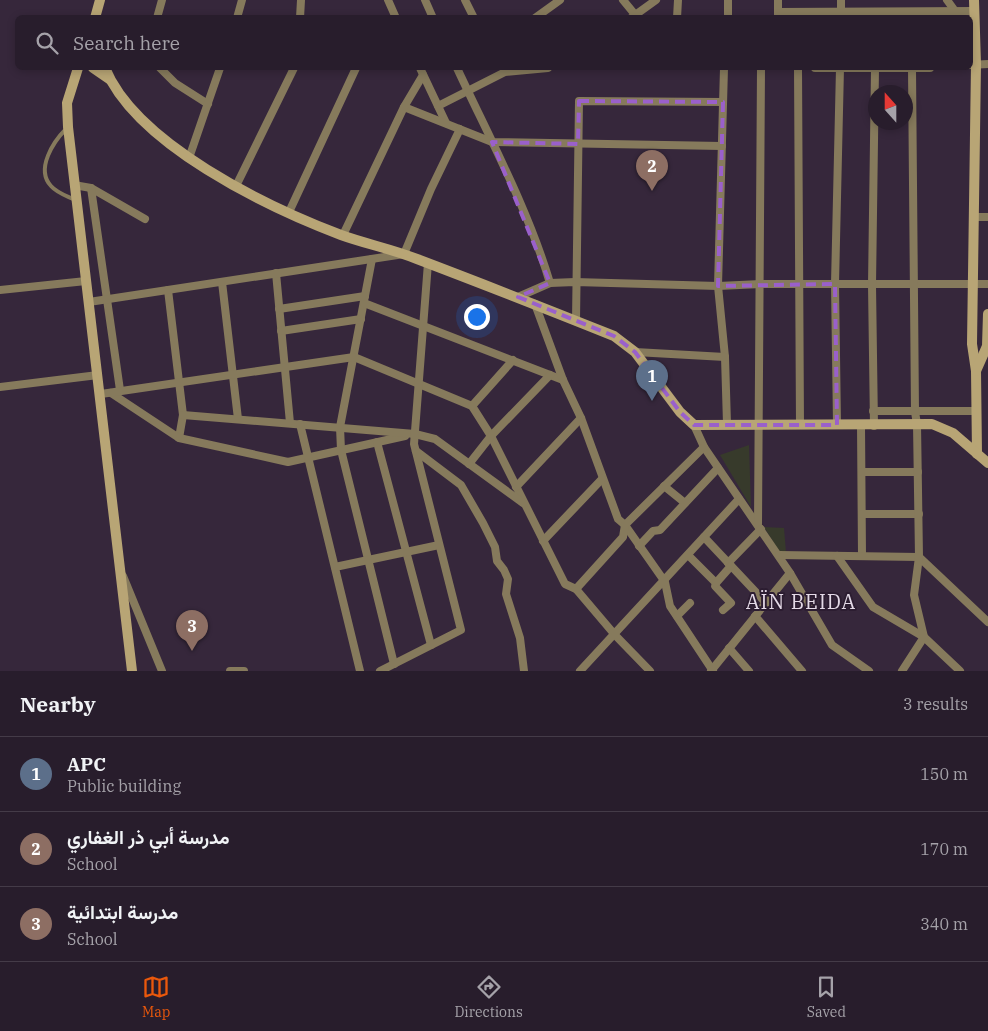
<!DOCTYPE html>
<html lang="en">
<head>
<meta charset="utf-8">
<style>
  :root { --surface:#281d2c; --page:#342a38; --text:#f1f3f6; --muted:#a5a2a9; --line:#443b48; --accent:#ea580c }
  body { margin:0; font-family:"IBM Plex Serif",Vazirmatn,serif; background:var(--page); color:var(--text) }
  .compass { position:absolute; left:868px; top:85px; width:45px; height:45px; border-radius:50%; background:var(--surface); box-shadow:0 2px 8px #0003; rotate:339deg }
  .you { position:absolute; left:476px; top:316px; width:18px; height:18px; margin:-12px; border:4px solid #fff; border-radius:50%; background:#1a73e8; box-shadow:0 0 0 8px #1a73e833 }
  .badge { display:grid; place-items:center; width:32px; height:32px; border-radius:50%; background:var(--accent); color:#fff; font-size:16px; font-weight:700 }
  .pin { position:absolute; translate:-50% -41px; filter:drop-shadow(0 1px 2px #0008) }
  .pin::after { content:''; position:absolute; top:26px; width:18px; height:15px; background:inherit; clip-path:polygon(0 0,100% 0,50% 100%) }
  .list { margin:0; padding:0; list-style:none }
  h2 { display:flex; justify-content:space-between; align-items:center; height:65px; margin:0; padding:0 20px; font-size:21px }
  h2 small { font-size:16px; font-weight:400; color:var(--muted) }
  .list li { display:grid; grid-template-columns:32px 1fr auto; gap:15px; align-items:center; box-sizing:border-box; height:75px; padding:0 20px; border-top:1px solid var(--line) }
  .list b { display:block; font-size:19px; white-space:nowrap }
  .list p { margin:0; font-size:16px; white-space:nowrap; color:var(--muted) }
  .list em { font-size:16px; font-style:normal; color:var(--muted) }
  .icon { flex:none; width:28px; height:28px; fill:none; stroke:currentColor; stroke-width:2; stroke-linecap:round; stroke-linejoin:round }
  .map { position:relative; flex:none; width:988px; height:671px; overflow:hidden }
  .search { position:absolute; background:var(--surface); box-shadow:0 2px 8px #0003; left:15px; right:15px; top:15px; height:55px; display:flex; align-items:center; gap:12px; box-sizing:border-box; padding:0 18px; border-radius:8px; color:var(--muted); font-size:19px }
  .sheet { height:290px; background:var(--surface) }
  nav { display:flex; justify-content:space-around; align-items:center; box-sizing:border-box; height:70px; border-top:1px solid var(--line); background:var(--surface); font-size:14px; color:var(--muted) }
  nav a { display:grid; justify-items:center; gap:2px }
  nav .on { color:var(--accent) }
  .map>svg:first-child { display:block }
  .green { fill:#373a2b }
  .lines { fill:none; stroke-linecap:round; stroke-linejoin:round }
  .lane { stroke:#867a5c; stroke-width:4 }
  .street { stroke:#867a5c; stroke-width:8 }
  .secondary { stroke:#b8a575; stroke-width:10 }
  .marked { fill:none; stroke:#9a60cb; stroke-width:4; stroke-dasharray:10 6; stroke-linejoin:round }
  .labels { text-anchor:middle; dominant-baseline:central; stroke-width:4; stroke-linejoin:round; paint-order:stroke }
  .quarter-label { font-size:20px; letter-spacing:1px; fill:#e4dae7; stroke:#2c1d31 }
</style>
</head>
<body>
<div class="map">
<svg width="988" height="671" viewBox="0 0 988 671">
  <rect width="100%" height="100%" fill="#36273b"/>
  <g class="green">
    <path d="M749,445L751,507L720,455Z"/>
    <path d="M764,527L784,528L786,552L780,553Z"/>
  </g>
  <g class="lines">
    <path class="lane" d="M66,129C54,141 35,169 51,186C57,193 67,196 75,200"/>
    <g class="street">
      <path d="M388,0L396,18"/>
      <path d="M425,0L433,18"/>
      <path d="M465,0L474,18"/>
      <path d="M623,0L637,17"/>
      <path d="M728,0V18"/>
      <path d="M947,0L955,11"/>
      <path d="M778,12L974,11"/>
      <path d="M157,18L162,0"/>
      <path d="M237,18L242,0"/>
      <path d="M300,18L301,0"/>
      <path d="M535,18L560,0"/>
      <path d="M631,18L656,0"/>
      <path d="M677,18L678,0"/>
      <path d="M778,18V0"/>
      <path d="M841,18V0"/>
      <path d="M970,65L988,64"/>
      <path d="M160,68L175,83L208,104"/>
      <path d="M420,68L446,123"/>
      <path d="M457,68C489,137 528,209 550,283"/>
      <path d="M724,68L718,286L725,357L727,424"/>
      <path d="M798,68L800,425"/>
      <path d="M815,68H930"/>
      <path d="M438,106L505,72L548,68"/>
      <path d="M404,107L492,142L722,146"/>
      <path d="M189,158L220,68"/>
      <path d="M74,185L91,188L145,219"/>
      <path d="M236,186L294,68"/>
      <path d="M91,188L120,390"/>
      <path d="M289,212L356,68"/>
      <path d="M974,217H988"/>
      <path d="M343,235L404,107L423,75"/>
      <path d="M372,259L340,427L341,450L394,664"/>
      <path d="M276,273L290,423"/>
      <path d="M222,282L238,419"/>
      <path d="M0,290L86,281"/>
      <path d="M168,290L183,415L179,438"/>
      <path d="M518,297L550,283L575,282L718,286L761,284H988"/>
      <path d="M89,302L404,254L431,189L460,129"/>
      <path d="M364,303L563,380"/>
      <path d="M535,304L563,380L581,418L618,519L625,525L665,582L670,606L713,671"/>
      <path d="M279,309L365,296"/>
      <path d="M576,321L579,101L723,102"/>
      <path d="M281,331L361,319"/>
      <path d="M635,352L725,357"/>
      <path d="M0,387L98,375"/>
      <path d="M111,393L179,438L288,462L405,436"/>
      <path d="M101,394L354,357L472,406L491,436L565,584L576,589L615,635L650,671"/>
      <path d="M472,406L513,360"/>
      <path d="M873,411H977"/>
      <path d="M183,415L415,434L435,439L523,503"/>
      <path d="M300,424L360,671"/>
      <path d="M694,425L704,447L790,573L832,645L869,671"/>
      <path d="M837,425L835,284L840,68"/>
      <path d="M861,426L862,555"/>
      <path d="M874,426L872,285L875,69"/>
      <path d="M377,442L431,645"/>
      <path d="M416,451L461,485L483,523L495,547L497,561L504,570L508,579L506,594L520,638L524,671"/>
      <path d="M469,464L491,436L550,375"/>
      <path d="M862,472H918"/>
      <path d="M664,486L685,503"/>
      <path d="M516,487L581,418"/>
      <path d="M862,514H919"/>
      <path d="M758,524L761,68"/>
      <path d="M704,537L766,603"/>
      <path d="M543,541L602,479"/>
      <path d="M639,546L653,531L660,530L718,468"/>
      <path d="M688,555L716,583L715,586L731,603L723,610"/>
      <path d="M779,555L919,557L988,622"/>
      <path d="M837,556L873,607L924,637L960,671"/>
      <path d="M728,563L761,529"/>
      <path d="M335,567L439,545"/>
      <path d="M123,576L162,671"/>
      <path d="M716,583L731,566"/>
      <path d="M576,589L623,537L625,525L704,447"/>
      <path d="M677,616L690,603"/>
      <path d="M755,616L802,671"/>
      <path d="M729,648L749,671"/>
      <path d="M230,671H244"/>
      <path d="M380,671L461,630L414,444L428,263"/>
      <path d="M580,671L739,499"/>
      <path d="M711,671L790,573"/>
      <path d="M902,671L924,637L914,595L919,557L917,424L915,412L912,69"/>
    </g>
    <g class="secondary">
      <path d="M974,0L976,64L972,344L976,371L977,454"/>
      <path d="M95,18L100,0"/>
      <path d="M78,68L67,103L68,127L132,671"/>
      <path d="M93,68L109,79"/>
      <path d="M105,68C136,144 267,207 341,235C366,244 392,249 417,259C483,284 549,310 614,336L635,352L680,412L694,425L932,424L953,433L988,463"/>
      <path d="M976,371L987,346L988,314"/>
    </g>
  </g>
  <path class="marked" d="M579,101L723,102L718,286L835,284L837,425H694L680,412L635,352L614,336L518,297L550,283L492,142L578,144Z"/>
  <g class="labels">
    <g class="quarter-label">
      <text x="801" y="601">AÏN BEIDA</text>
    </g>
  </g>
</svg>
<svg class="compass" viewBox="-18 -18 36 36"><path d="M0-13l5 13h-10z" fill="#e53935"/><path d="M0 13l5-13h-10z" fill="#a5a2a9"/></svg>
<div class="you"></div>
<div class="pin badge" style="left:652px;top:401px;background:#5c6f8a">1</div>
<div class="pin badge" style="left:652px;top:191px;background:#8d6e63">2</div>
<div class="pin badge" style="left:192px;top:651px;background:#8d6e63">3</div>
<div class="search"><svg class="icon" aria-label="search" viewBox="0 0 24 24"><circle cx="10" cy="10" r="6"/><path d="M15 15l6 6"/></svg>Search here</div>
</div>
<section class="sheet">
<h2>Nearby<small>3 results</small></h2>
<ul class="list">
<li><span class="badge" style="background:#5c6f8a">1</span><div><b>APC</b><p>Public building</p></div><em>150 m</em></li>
<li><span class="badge" style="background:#8d6e63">2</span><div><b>مدرسة أبي ذر الغفاري</b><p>School</p></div><em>170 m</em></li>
<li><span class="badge" style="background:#8d6e63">3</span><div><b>مدرسة ابتدائية</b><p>School</p></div><em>340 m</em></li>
</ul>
</section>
<nav>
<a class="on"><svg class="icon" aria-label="map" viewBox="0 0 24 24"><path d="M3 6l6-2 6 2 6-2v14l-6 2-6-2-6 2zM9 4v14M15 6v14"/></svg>Map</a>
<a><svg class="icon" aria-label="directions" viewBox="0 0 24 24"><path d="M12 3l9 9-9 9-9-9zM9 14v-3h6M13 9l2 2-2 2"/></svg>Directions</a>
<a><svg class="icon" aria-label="saved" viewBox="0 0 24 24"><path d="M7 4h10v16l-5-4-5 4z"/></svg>Saved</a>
</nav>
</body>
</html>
